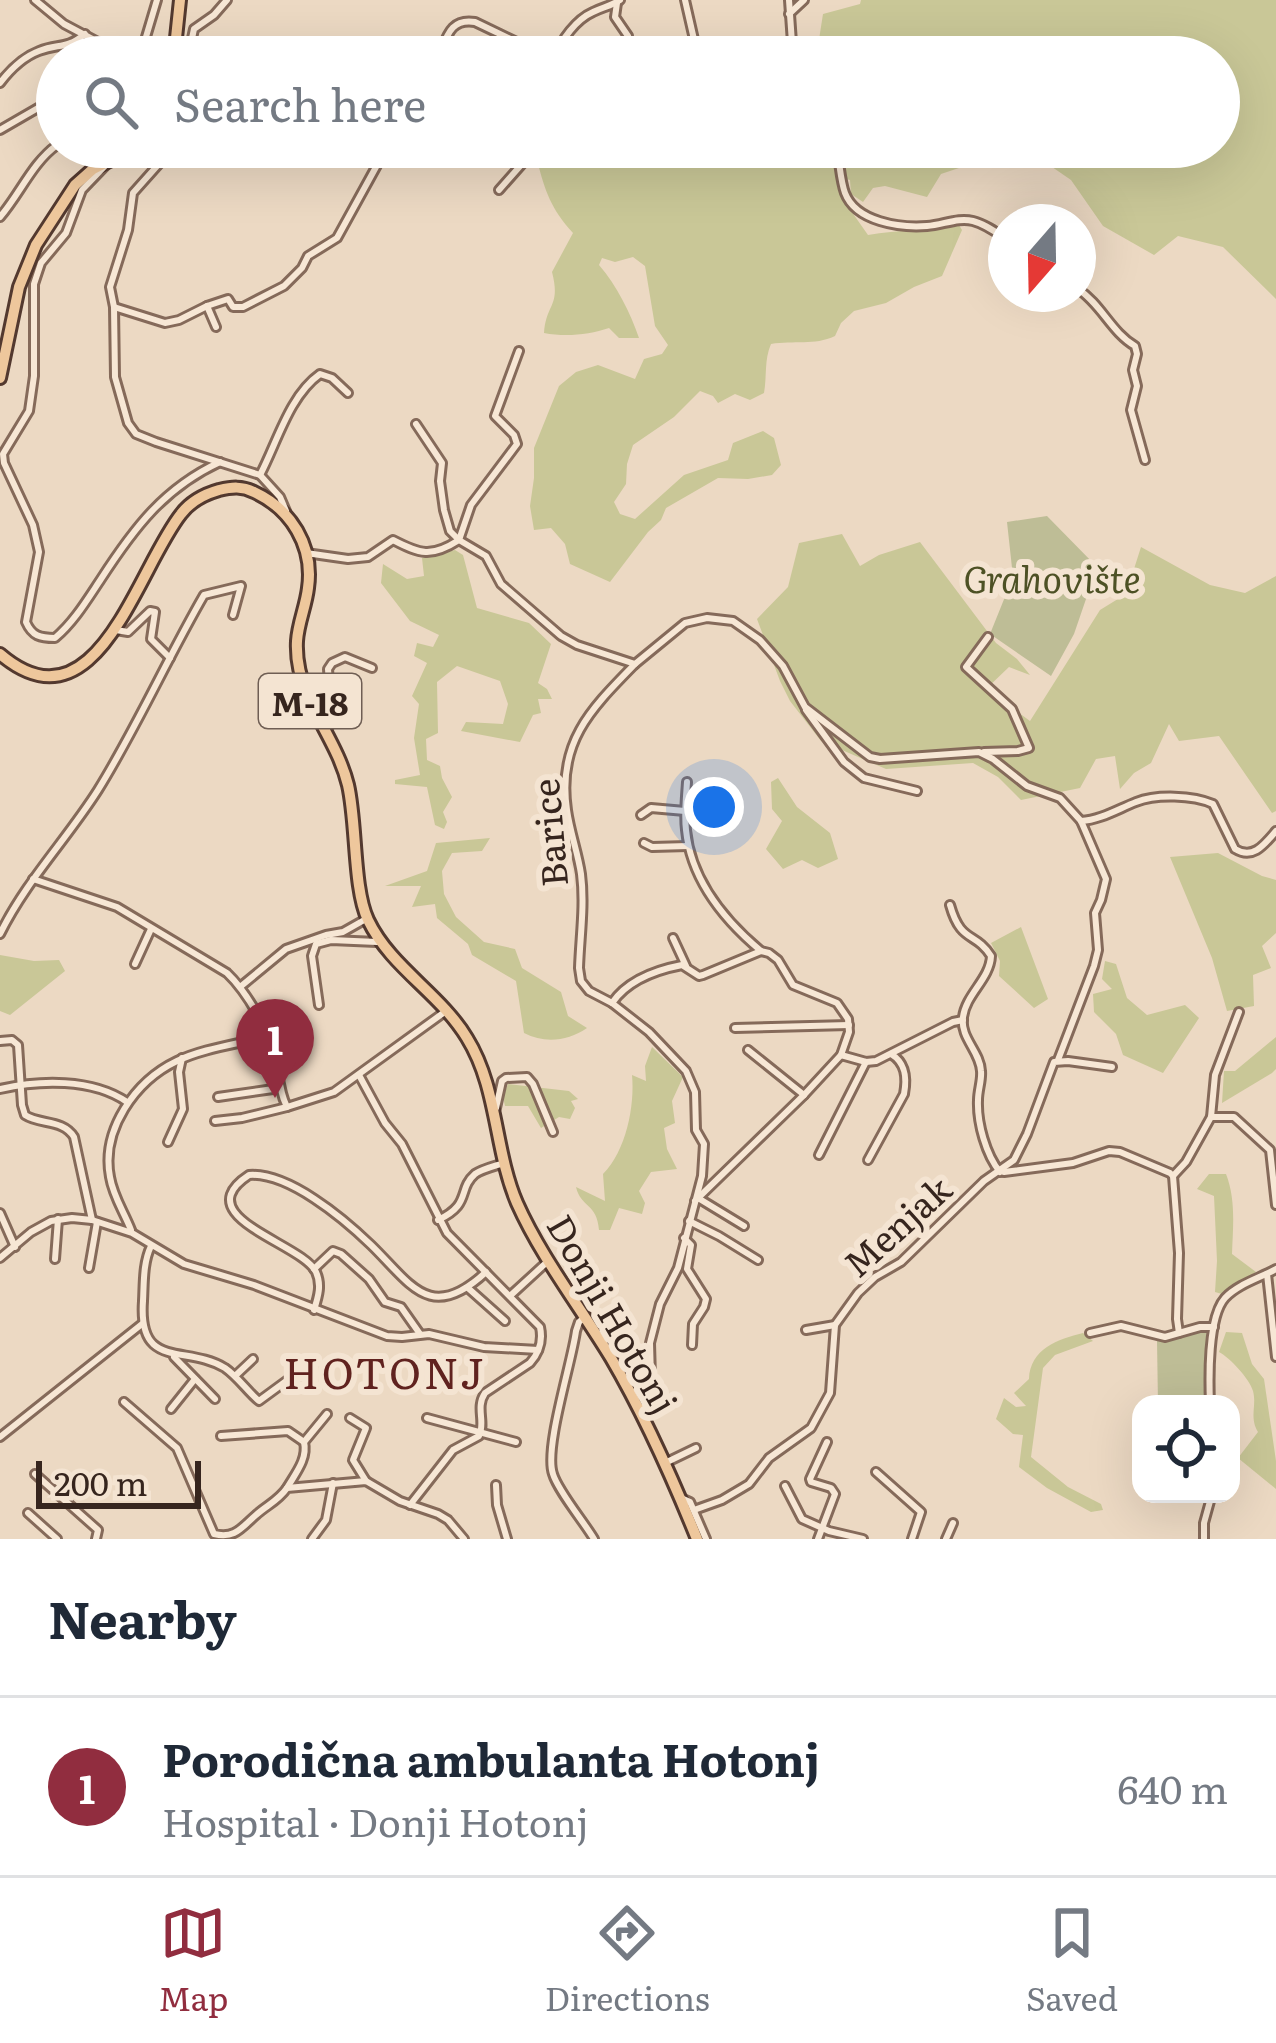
<!DOCTYPE html>
<html lang="en">
<head>
<meta charset="utf-8">
<style>
  :root { --surface:#fff; --page:#f6f6f7; --text:#1f2937; --muted:#747a83; --line:#e0e1e3; --accent:#912d3f }
  body { margin:0; font-family:Literata,serif; background:var(--page); color:var(--text) }
  .controls { position:absolute; right:36px; bottom:36px; display:grid; overflow:hidden; border-radius:24px; box-shadow:0 12px 48px #0002 }
  .controls button { width:108px; height:108px; display:grid; place-items:center; padding:0; border:0; border-bottom:3px solid var(--line); background:var(--surface); color:var(--text); font:60px sans-serif }
  .compass { position:absolute; left:988px; top:204px; width:108px; height:108px; border-radius:50%; background:var(--surface); box-shadow:0 12px 48px #0002; rotate:200deg }
  .scale { position:absolute; left:36px; bottom:30px; width:165px; box-sizing:border-box; padding-left:12px; border:6px solid #36251e; border-top:0; font-size:33px; line-height:42px; white-space:nowrap; color:#36251e; -webkit-text-stroke:9px #f4e4d2; paint-order:stroke }
  .you { position:absolute; left:714px; top:807px; width:42px; height:42px; margin:-30px; border:9px solid #fff; border-radius:50%; background:#1a73e8; box-shadow:0 0 0 18px #1a73e833 }
  .badge { display:grid; place-items:center; width:78px; height:78px; border-radius:50%; background:var(--accent); color:#fff; font-size:39px; font-weight:700 }
  .pin { position:absolute; translate:-50% -99px; filter:drop-shadow(0 3px 6px #0008) }
  .pin::after { content:''; position:absolute; top:63px; width:42px; height:36px; background:inherit; clip-path:polygon(0 0,100% 0,50% 100%) }
  .list { margin:0; padding:0; list-style:none }
  h2 { display:flex; justify-content:space-between; align-items:center; height:156px; margin:0; padding:0 48px; font-size:51px }
  h2 small { font-size:39px; font-weight:400; color:var(--muted) }
  .list li { display:grid; grid-template-columns:78px 1fr auto; gap:36px; align-items:center; box-sizing:border-box; height:180px; padding:0 48px; border-top:3px solid var(--line) }
  .list b { display:block; font-size:45px; white-space:nowrap }
  .list p { margin:0; font-size:39px; white-space:nowrap; color:var(--muted) }
  .list em { font-size:39px; font-style:normal; color:var(--muted) }
  .icon { flex:none; width:66px; height:66px; fill:none; stroke:currentColor; stroke-width:2; stroke-linecap:round; stroke-linejoin:round }
  .map { position:relative; flex:none; width:1276px; height:1539px; overflow:hidden }
  .search { position:absolute; background:var(--surface); box-shadow:0 12px 48px #0002; left:36px; right:36px; top:36px; height:132px; display:flex; align-items:center; gap:30px; box-sizing:border-box; padding:0 42px; border-radius:66px; color:var(--muted); font-size:45px }
  .sheet { height:336px; background:var(--surface) }
  nav { display:flex; justify-content:space-around; align-items:center; box-sizing:border-box; height:168px; border-top:3px solid var(--line); background:var(--surface); font-size:33px; color:var(--muted) }
  nav a { display:grid; justify-items:center; gap:6px }
  nav .on { color:var(--accent) }
  .map>svg:first-child { display:block }
  .green { fill:#c9c797 }
  .cemetery { fill:#bebd96 }
  .lines { fill:none; stroke-linecap:round; stroke-linejoin:round }
  .minor-casing { stroke:#856a5a; stroke-width:12 }
  .primary-casing { stroke:#53392f; stroke-width:16 }
  .minor { stroke:#f7e7d5; stroke-width:6 }
  .primary { stroke:#eec79c; stroke-width:10 }
  .labels { text-anchor:middle; dominant-baseline:central; stroke-width:12; stroke-linejoin:round; paint-order:stroke }
  .shield { fill:#f4e4d2; stroke:#6f5e54; stroke-width:3 }
  .shield-label { font-size:33px; font-weight:bold; fill:#36251e }
  .park-label { font-size:36px; font-style:italic; fill:#4d5125; stroke:#f4e4d2 }
  .street-label { font-size:36px; fill:#36251e; stroke:#f4e4d2 }
  .quarter-label { font-size:42px; letter-spacing:3px; fill:#60221f; stroke:#f4e4d2 }
</style>
</head>
<body>
<div class="map">
<svg width="1276" height="1539" viewBox="0 0 1276 1539">
  <rect width="100%" height="100%" fill="#ecd9c3"/>
  <g class="green">
    <path d="M861,0H1276V299L1223,247L1178,236L1154,255L1103,226L1071,180L1023,147H1219V57H820L818,46L823,14L860,4Z"/>
    <path d="M549,147H994L959,168L941,174L927,197L885,186L873,188L863,202L851,194L850,180L839,177L842,198L868,235C898,229 929,232 959,225L962,230L942,276L914,287L886,303L854,311L841,323L835,336C814,346 794,340 771,344C764,360 767,376 764,393L750,400L735,394L718,403L713,396L700,391L674,417L633,445L627,464L626,484L614,502L620,514L635,519L684,475L728,460L733,443L763,431L774,438L781,465L772,475L748,479L718,478L666,508L661,520L648,532L610,582L570,564L565,544L551,528L534,530L530,506L534,478V448L559,386L576,372L598,365L635,379L644,359L662,354L668,345L655,326L645,266L633,257L615,262L602,258L599,265C617,286 630,312 639,338H619L609,328C589,335 565,337 544,333C546,303 561,307 552,272L573,233C551,209 545,191 537,160Z"/>
    <path d="M842,534L860,566L879,555L920,542L996,643L1017,659L1030,675L1009,667L986,689L1030,721L1100,610L1126,594L1141,547L1210,585L1245,593L1276,576V811L1272,813L1219,736L1179,741L1169,724L1151,763L1134,773L1120,789L1115,756L1096,759L1080,788L1021,800L998,777L973,763L886,769L821,741L790,701L780,681L757,619L788,587L799,543Z"/>
    <path d="M455,550L463,555L477,608L529,623L551,644L538,683L547,689L552,699H538L541,713L533,715L520,742L461,731L466,722L503,724L508,704L500,681L457,666L437,682L438,733L426,739L427,760L440,766L442,778L452,797L443,812L447,822L444,829L435,825L427,787L395,784V780L420,775L414,738L419,704L412,696L427,663L414,656L417,643L433,647L439,635L410,621L381,583L383,564L407,579L424,576L422,558Z"/>
    <path d="M778,778L797,807L830,833L838,859L818,868L802,860L783,869L766,849L782,821L772,809L771,782Z"/>
    <path d="M490,838L482,851L452,853L442,871L444,894L456,917L484,942L515,949L522,968L561,992L568,1016L587,1028C568,1041 545,1044 524,1033L516,981L472,955L468,944L437,918L435,904L412,907L421,886H385L427,871L436,843Z"/>
    <path d="M1218,853L1262,876L1276,880V933L1262,946L1271,968L1253,975L1254,1006L1227,1011L1212,958L1170,857Z"/>
    <path d="M1021,927L1048,999L1034,1008L999,976L1000,961L991,943Z"/>
    <path d="M0,955L34,961L59,960L65,971L10,1015L0,1011Z"/>
    <path d="M1105,961L1116,964L1127,998L1147,1015L1185,1005L1199,1018L1163,1073L1123,1055L1116,1034L1094,1012L1093,994L1112,989L1102,979Z"/>
    <path d="M1276,1037V1069L1272,1073L1222,1103L1224,1071H1235Z"/>
    <path d="M652,1047L683,1077L672,1101L675,1123L664,1128L667,1149L677,1169L651,1172L639,1191L645,1203L642,1214L619,1208L610,1230H599C597,1203 581,1208 576,1187L605,1201L603,1174C626,1151 635,1106 632,1075L646,1081L645,1066Z"/>
    <path d="M508,1084L569,1091L578,1099L571,1101L575,1108L570,1119L559,1117L541,1128L528,1106H505L503,1097Z"/>
    <path d="M1209,1174H1226C1236,1200 1233,1226 1232,1254L1256,1272L1222,1294L1215,1292L1217,1261L1214,1196L1197,1189Z"/>
    <path d="M1226,1332L1242,1333L1252,1364L1264,1379L1276,1461V1489L1238,1458L1258,1432C1249,1417 1257,1406 1253,1391C1249,1378 1230,1358 1219,1352Z"/>
    <path d="M1083,1333L1093,1341L1055,1355L1043,1368L1031,1457L1068,1487L1101,1504L1103,1510L1091,1512L1047,1488L1019,1467L1023,1435L1013,1434L996,1419L1004,1398L1016,1407L1026,1406L1014,1393L1029,1379C1030,1349 1058,1339 1083,1333Z"/>
  </g>
  <g class="cemetery">
    <path d="M1047,516L1097,567L1074,634L1051,676L990,634L1013,577L1007,522Z"/>
    <path d="M1200,1329L1207,1331L1210,1341L1207,1404H1158L1157,1341Z"/>
  </g>
  <g class="lines">
    <defs>
      <g id="minor">
        <path d="M35,0L64,24L126,57"/>
        <path d="M685,0L698,57"/>
        <path d="M789,0L793,57"/>
        <path d="M617,3L615,17L628,36"/>
        <path d="M789,14L804,0"/>
        <path d="M140,57L157,0"/>
        <path d="M188,57L194,29L214,15L227,0"/>
        <path d="M438,57C447,37 450,18 475,22L548,57"/>
        <path d="M556,57C560,40 577,19 593,12C603,7 611,6 620,0"/>
        <path d="M0,83C10,70 23,57 39,51C59,43 65,50 85,34"/>
        <path d="M0,130L57,97"/>
        <path d="M174,147L133,193L128,230L110,287L114,307L115,377L128,423L136,434L156,442L260,475L280,497L286,511"/>
        <path d="M836,147C840,162 840,179 845,193C856,222 900,228 927,226C943,225 958,217 973,221C985,224 996,232 1006,239"/>
        <path d="M105,166L82,190L66,233L41,263L34,284V376L29,411L3,454L4,463L33,525L39,552L26,622C32,636 40,638 55,638C74,622 87,600 101,579C134,528 164,488 220,462"/>
        <path d="M499,190L537,147"/>
        <path d="M0,217C20,194 32,163 57,145"/>
        <path d="M1078,289C1101,304 1112,333 1135,346L1137,354L1133,370L1137,386L1131,410L1145,460"/>
        <path d="M114,307L165,323L179,320L207,306"/>
        <path d="M216,327L207,306L228,299L233,307H243L284,286L302,268L308,256L337,238L387,147"/>
        <path d="M416,424L442,463L440,481L444,510L450,531L459,540L486,556L501,584L561,636L577,645L635,664L685,623L707,618L733,621L760,640L783,666L805,707L870,757L880,759L979,752L993,759L1027,786L1060,798L1081,821L1106,879L1101,900L1095,913L1098,950L1094,966L1058,1060"/>
        <path d="M260,475C277,443 289,396 320,374L332,378L348,393"/>
        <path d="M306,553L348,559L368,557L393,540C420,554 431,558 459,540L471,505L517,444L514,435L495,416L519,351"/>
        <path d="M116,630L128,632L150,611L155,612L151,639L170,658"/>
        <path d="M635,664C591,709 557,742 567,810C570,832 578,853 581,874C585,905 580,937 579,968L581,981L589,991L612,1003L649,1032L686,1071L695,1092L696,1130L704,1144L702,1176L678,1268L660,1304L650,1343L651,1378L643,1412"/>
        <path d="M806,710L844,762L864,778L917,791"/>
        <path d="M325,730L330,725L326,711L330,697L328,669L332,663L345,657L372,668"/>
        <path d="M984,752L1018,751L1029,748L1012,709L966,667L988,637"/>
        <path d="M687,782C686,798 684,814 686,830C691,880 724,920 761,951L769,953L778,960L793,985L837,1003L848,1019L849,1032L841,1055L804,1095L695,1201"/>
        <path d="M641,815L651,808L685,811"/>
        <path d="M1081,821C1100,820 1118,809 1136,802C1156,794 1193,795 1213,804L1235,849C1253,860 1264,845 1276,831"/>
        <path d="M644,843L652,847L688,846"/>
        <path d="M33,879L117,907L227,973C247,992 270,1032 276,1059C279,1075 279,1091 287,1107L334,1092L446,1011"/>
        <path d="M950,905C961,944 975,931 991,956C990,979 966,994 963,1017C960,1038 980,1051 981,1071C982,1080 978,1090 978,1100C977,1123 986,1155 1000,1172"/>
        <path d="M0,934C26,881 67,839 98,790C137,727 167,659 204,595L241,586L233,615"/>
        <path d="M673,938L686,966"/>
        <path d="M135,964L151,929"/>
        <path d="M240,987L286,949L326,935L343,932L366,919"/>
        <path d="M612,1003C627,981 656,970 682,965L699,976L703,975L761,951"/>
        <path d="M319,1005L312,956L316,944L331,940L377,942"/>
        <path d="M735,1028L849,1025"/>
        <path d="M0,1041L12,1040L18,1045L22,1105L25,1115C40,1125 63,1119 74,1137L92,1220"/>
        <path d="M748,1050L804,1095"/>
        <path d="M841,1055L866,1062L876,1061L953,1022L963,1020"/>
        <path d="M359,1075L385,1123L402,1144L447,1233L540,1327C543,1341 539,1353 530,1363L485,1393C475,1408 486,1422 479,1436L453,1450L410,1505"/>
        <path d="M0,1089C39,1080 92,1078 127,1102"/>
        <path d="M218,1097L280,1088"/>
        <path d="M496,1108L502,1081L506,1078L527,1077L533,1084L553,1132"/>
        <path d="M1211,1117H1234L1270,1150L1276,1205"/>
        <path d="M215,1121L242,1118L287,1107"/>
        <path d="M168,1142L183,1109L179,1072L182,1058"/>
        <path d="M819,1155L866,1062"/>
        <path d="M868,1160L904,1094C907,1078 906,1063 891,1054"/>
        <path d="M1004,1172L1073,1163L1109,1151L1120,1152L1170,1173L1173,1176L1179,1253L1177,1319L1179,1333"/>
        <path d="M1173,1176L1186,1162L1211,1117L1215,1075L1239,1012"/>
        <path d="M698,1198L744,1226"/>
        <path d="M0,1213L15,1247"/>
        <path d="M438,1220C472,1204 457,1190 475,1174C482,1169 495,1166 504,1163"/>
        <path d="M689,1221L719,1236L758,1260"/>
        <path d="M131,1230C124,1212 113,1196 110,1177C101,1130 135,1081 177,1061C204,1048 239,1044 268,1036"/>
        <path d="M684,1238L691,1245L687,1269L706,1299L704,1307L693,1324L692,1345"/>
        <path d="M151,1246C143,1263 144,1282 143,1301C138,1371 186,1344 225,1368C238,1377 247,1391 259,1401L289,1379"/>
        <path d="M0,1258L31,1232L51,1221L72,1218L92,1220L132,1233L184,1264L254,1285L387,1336L402,1337L429,1334L484,1347L538,1350"/>
        <path d="M55,1259L58,1219"/>
        <path d="M89,1268L97,1222"/>
        <path d="M314,1269L333,1251L341,1254L369,1279L385,1302L401,1307L420,1334"/>
        <path d="M1267,1274L1276,1357"/>
        <path d="M468,1288L505,1321"/>
        <path d="M511,1295L547,1262"/>
        <path d="M314,1310C318,1297 322,1285 316,1272C302,1243 185,1217 249,1175C288,1172 343,1218 371,1245C411,1284 430,1324 486,1272"/>
        <path d="M585,1317L579,1322L576,1331C572,1362 544,1448 553,1474C558,1491 584,1522 594,1539"/>
        <path d="M806,1330L835,1325"/>
        <path d="M1090,1333L1121,1326L1165,1337L1200,1327H1214"/>
        <path d="M174,1357L215,1399"/>
        <path d="M235,1376L253,1359"/>
        <path d="M124,1402L177,1448L214,1534C235,1539 241,1528 256,1515C267,1505 278,1501 287,1488L366,1481L400,1501L438,1514L448,1520L464,1539"/>
        <path d="M1210,1404C1209,1379 1208,1317 1225,1298C1238,1284 1260,1278 1276,1269"/>
        <path d="M171,1409L195,1379"/>
        <path d="M350,1418L366,1428L353,1460L366,1481"/>
        <path d="M427,1418L516,1442"/>
        <path d="M221,1436L288,1431L304,1442"/>
        <path d="M0,1437L142,1324"/>
        <path d="M667,1462L696,1448"/>
        <path d="M876,1472L921,1512L912,1539"/>
        <path d="M35,1474L98,1530L96,1539"/>
        <path d="M496,1485L497,1505L507,1539"/>
        <path d="M785,1486L802,1519L829,1531L863,1539"/>
        <path d="M287,1488C295,1474 308,1459 304,1442L327,1414"/>
        <path d="M681,1498L690,1502L706,1539"/>
        <path d="M694,1510L722,1500L749,1484L769,1458L811,1428L830,1393L835,1325L858,1293L875,1277L901,1262L984,1181L1014,1160L1027,1134L1054,1062L1068,1061L1112,1067"/>
        <path d="M28,1513L57,1539"/>
        <path d="M312,1539L326,1520L333,1483"/>
        <path d="M818,1539L835,1494L831,1488L811,1482L810,1479L827,1442"/>
        <path d="M946,1539L953,1523"/>
        <path d="M1204,1539V1523L1212,1494"/>
      </g>
      <g id="primary">
        <path d="M174,57L180,0"/>
        <path d="M0,378L19,287L36,245L75,185L93,169L137,147"/>
        <path d="M0,654C96,736 137,569 181,514C190,502 205,494 219,490C232,487 242,486 254,492C291,509 314,546 308,588C306,606 298,623 297,641C296,660 300,677 307,694C320,725 340,752 348,785C357,824 353,888 368,920C391,968 440,993 467,1038C498,1088 494,1149 517,1203C541,1257 580,1307 611,1358C645,1416 672,1477 697,1539"/>
      </g>
    </defs>
    <use href="#minor" class="minor-casing"/>
    <use href="#primary" class="primary-casing"/>
    <use href="#minor" class="minor"/>
    <use href="#primary" class="primary"/>
  </g>
  <g class="labels">
    <rect class="shield" x="259" y="674" width="102" height="54" rx="9"/>
    <g class="shield-label">
      <text x="310" y="701">M-18</text>
    </g>
    <g class="park-label">
      <text x="1052" y="577">Grahovište</text>
    </g>
    <g class="street-label">
      <text transform="translate(548 833) rotate(-95)">Barice</text>
      <text transform="translate(896 1225) rotate(-42)">Menjak</text>
      <text transform="translate(614 1313) rotate(60)">Donji Hotonj</text>
    </g>
    <g class="quarter-label">
      <text x="385" y="1371">HOTONJ</text>
    </g>
  </g>
</svg>
<div class="controls">
<button><svg class="icon" aria-label="locate" viewBox="0 0 24 24"><circle cx="12" cy="12" r="6"/><path d="M12 2v4M12 18v4M2 12h4M18 12h4"/></svg></button>
</div>
<svg class="compass" viewBox="-18 -18 36 36"><path d="M0-13l5 13h-10z" fill="#e53935"/><path d="M0 13l5-13h-10z" fill="#747a83"/></svg>
<div class="scale">200 m</div>
<div class="you"></div>
<div class="pin badge" style="left:275px;top:1098px">1</div>
<div class="search"><svg class="icon" aria-label="search" viewBox="0 0 24 24"><circle cx="10" cy="10" r="6"/><path d="M15 15l6 6"/></svg>Search here</div>
</div>
<section class="sheet">
<h2>Nearby<small></small></h2>
<ul class="list">
<li><span class="badge">1</span><div><b>Porodična ambulanta Hotonj</b><p>Hospital · Donji Hotonj</p></div><em>640 m</em></li>
</ul>
</section>
<nav>
<a class="on"><svg class="icon" aria-label="map" viewBox="0 0 24 24"><path d="M3 6l6-2 6 2 6-2v14l-6 2-6-2-6 2zM9 4v14M15 6v14"/></svg>Map</a>
<a><svg class="icon" aria-label="directions" viewBox="0 0 24 24"><path d="M12 3l9 9-9 9-9-9zM9 14v-3h6M13 9l2 2-2 2"/></svg>Directions</a>
<a><svg class="icon" aria-label="saved" viewBox="0 0 24 24"><path d="M7 4h10v16l-5-4-5 4z"/></svg>Saved</a>
</nav>
</body>
</html>
